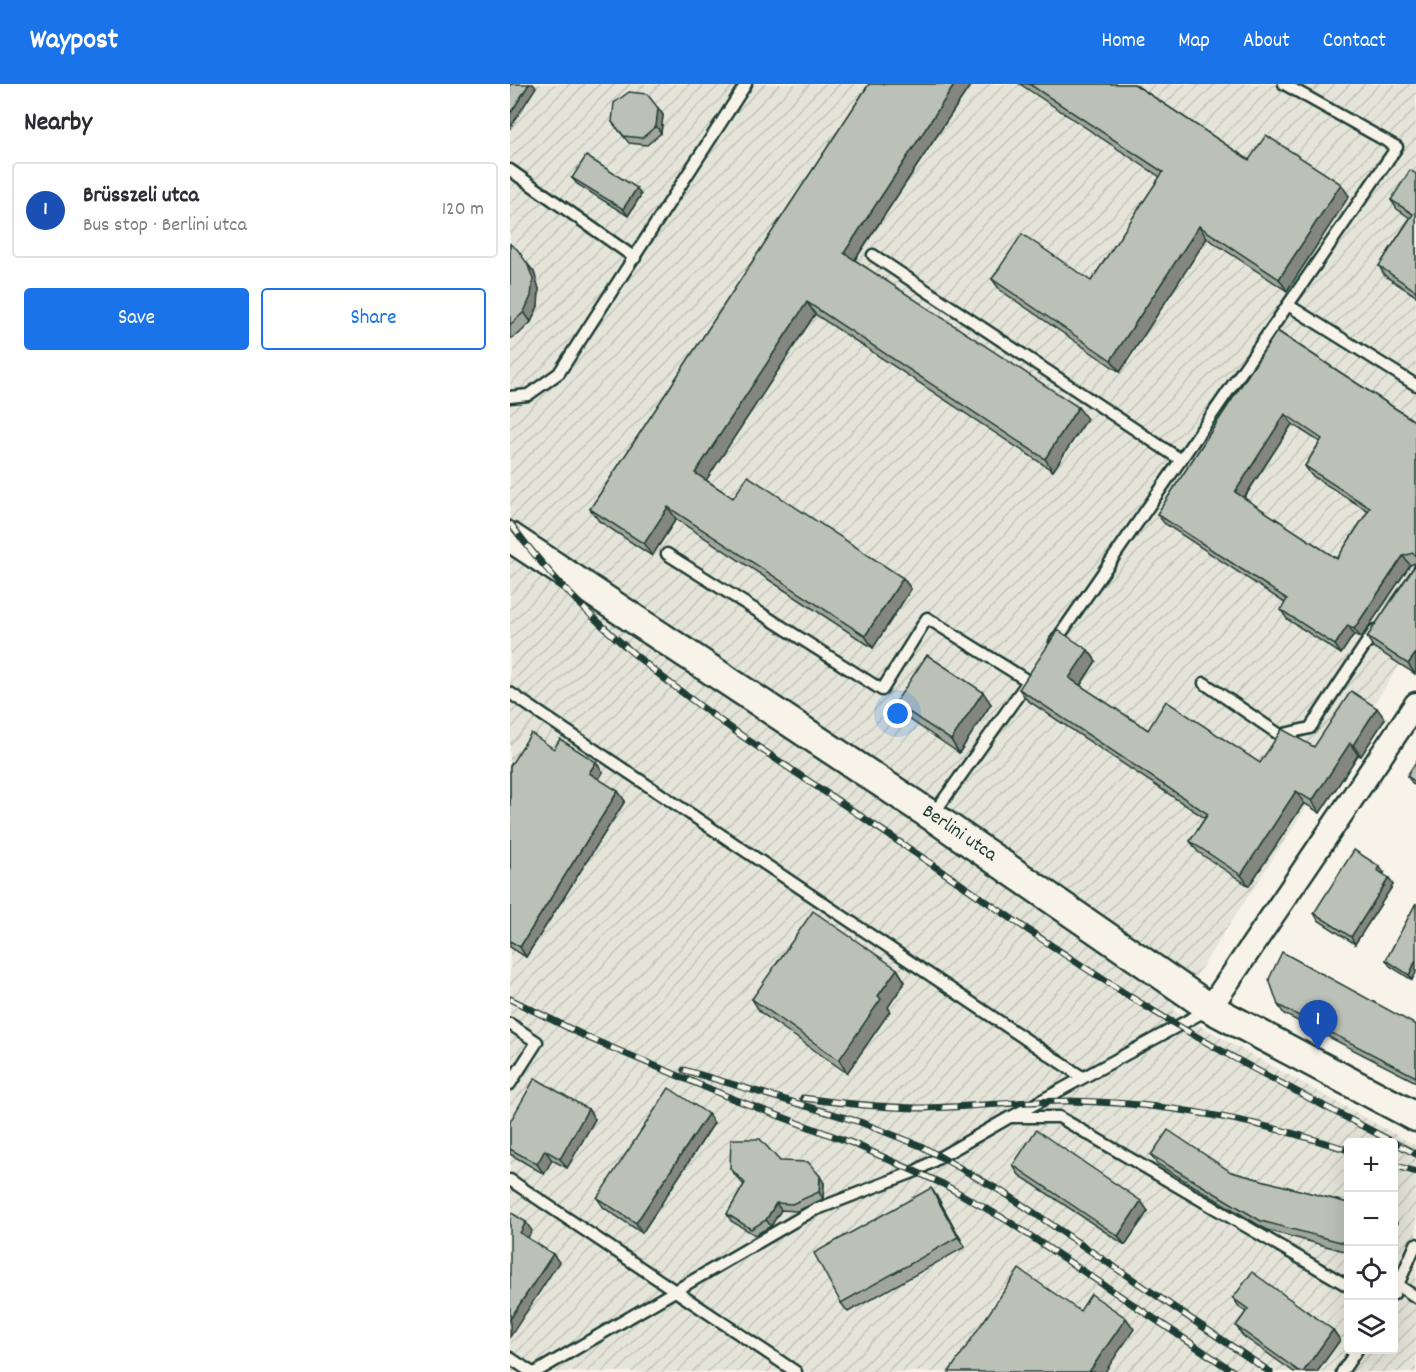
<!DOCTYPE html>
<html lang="en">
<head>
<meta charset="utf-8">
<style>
  :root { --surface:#fff; --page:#f2f2f3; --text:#2b2b33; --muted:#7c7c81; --line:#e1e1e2; --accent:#1a73e8 }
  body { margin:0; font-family:Dekko,sans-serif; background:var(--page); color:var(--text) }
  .controls { position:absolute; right:18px; bottom:18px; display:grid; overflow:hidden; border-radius:6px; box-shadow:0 6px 24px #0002 }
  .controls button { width:54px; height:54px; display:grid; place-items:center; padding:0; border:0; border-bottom:2px solid var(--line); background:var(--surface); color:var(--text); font:30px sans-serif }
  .you { position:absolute; left:388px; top:630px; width:21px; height:21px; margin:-15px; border:4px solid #fff; border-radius:50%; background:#1a73e8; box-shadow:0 0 0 9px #1a73e833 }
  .badge { display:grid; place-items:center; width:39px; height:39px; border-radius:50%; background:var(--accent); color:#fff; font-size:20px; font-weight:700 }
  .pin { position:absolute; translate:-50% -50px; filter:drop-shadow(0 2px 3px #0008) }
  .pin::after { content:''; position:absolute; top:32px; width:21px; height:18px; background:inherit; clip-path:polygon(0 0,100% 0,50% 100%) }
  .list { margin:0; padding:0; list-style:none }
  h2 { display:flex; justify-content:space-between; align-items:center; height:78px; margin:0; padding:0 24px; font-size:26px }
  h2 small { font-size:20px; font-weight:400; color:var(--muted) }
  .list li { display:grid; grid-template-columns:39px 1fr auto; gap:18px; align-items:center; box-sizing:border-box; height:96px; margin:0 12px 12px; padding:0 12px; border:2px solid var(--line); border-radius:6px }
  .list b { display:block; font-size:22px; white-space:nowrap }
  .list p { margin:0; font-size:20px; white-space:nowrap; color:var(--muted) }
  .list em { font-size:20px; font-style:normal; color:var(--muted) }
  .actions { display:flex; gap:12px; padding:18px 24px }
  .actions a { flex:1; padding:14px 0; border:2px solid var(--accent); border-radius:6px; text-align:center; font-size:21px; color:var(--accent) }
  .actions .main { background:var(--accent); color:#fff }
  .icon { flex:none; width:33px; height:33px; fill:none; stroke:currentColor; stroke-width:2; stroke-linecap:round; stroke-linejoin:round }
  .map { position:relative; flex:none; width:906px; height:1288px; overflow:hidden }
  header { display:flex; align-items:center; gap:36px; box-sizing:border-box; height:84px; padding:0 30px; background:var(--accent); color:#fff }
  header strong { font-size:28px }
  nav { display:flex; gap:33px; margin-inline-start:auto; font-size:21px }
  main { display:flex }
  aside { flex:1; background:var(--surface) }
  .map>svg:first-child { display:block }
  .industrial { fill:url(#industrial-furrows); fill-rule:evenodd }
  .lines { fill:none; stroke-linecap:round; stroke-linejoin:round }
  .service-casing { stroke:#1f3d34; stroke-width:15 }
  .minor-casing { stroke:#1f3d34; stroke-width:27 }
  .tertiary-casing { stroke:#1f3d34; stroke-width:33 }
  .service { stroke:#f7f3e8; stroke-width:10 }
  .minor { stroke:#f7f3e8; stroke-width:22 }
  .tertiary { stroke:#f7f3e8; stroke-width:28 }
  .rail-casing { stroke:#1f3d34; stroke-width:7 }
  .rail { stroke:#f7f3e8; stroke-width:4.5; stroke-dasharray:14; stroke-linecap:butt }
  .wall { fill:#a1a69d; stroke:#1f3d34; stroke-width:1.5; fill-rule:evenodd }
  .shaded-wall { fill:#83877f; stroke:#1f3d34; stroke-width:1.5 }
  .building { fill:#bbc1b6; stroke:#1f3d34; stroke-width:1.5; fill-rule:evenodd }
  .labels { text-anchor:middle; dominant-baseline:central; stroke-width:6; stroke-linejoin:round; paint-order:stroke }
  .street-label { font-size:20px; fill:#1f3d34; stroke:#f7f3e8 }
</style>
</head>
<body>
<header>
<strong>Waypost</strong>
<nav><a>Home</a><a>Map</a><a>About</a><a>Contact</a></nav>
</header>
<main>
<aside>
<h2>Nearby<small></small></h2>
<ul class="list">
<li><span class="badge" style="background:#1a4fb4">1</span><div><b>Brüsszeli utca</b><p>Bus stop · Berlini utca</p></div><em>120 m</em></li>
</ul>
<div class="actions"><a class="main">Save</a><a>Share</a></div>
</aside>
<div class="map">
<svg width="906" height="1288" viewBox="0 0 906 1288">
  <defs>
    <pattern id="industrial-furrows" width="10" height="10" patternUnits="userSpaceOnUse" patternTransform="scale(1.5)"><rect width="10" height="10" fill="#e5e4d9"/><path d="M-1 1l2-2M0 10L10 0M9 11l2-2" fill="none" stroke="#c4c4bb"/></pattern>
  </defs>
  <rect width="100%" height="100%" fill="#f7f3e8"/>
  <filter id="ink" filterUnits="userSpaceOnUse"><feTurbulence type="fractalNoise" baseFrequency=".0167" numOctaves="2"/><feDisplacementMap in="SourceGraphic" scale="12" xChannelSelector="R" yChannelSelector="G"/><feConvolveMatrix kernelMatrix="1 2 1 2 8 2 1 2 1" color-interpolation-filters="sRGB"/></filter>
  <g filter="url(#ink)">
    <path class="industrial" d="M0,0H906V556L663,927L906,1062V1288H0ZM838,1058H884V1266H838Z"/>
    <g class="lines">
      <defs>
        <g id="service">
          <path d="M0,86L125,174"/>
          <path d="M363,171L671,376"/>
          <path d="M778,221L906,301"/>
          <path d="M0,313L18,311L49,289L236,0"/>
          <path d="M157,470L372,606L417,534L518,597"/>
          <path d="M545,558L887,63L774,0"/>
          <path d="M694,599L770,651L800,644L865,546"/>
          <path d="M0,609L572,993"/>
          <path d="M422,732L519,596"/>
          <path d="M0,940L27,958L0,1000"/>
          <path d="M503,1032L697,926"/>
          <path d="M0,1096L286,1288"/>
          <path d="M889,1202L906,1213"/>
          <path d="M884,1210L906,1160"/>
          <path d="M0,1274L21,1288"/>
          <path d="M26,1288L302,1127L406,1087L500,1033H549L838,1202"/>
          <path d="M832,1288L847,1266"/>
        </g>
        <path id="minor" d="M700,924L906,620"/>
        <path id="tertiary" d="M0,453L422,732L700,924L906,1033"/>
      </defs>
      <use href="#service" class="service-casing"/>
      <use href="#minor" class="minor-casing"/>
      <use href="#tertiary" class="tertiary-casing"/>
      <use href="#service" class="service"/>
      <use href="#minor" class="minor"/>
      <use href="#tertiary" class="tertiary"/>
      <defs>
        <g id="rail">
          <path d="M0,439C94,568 228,649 358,737C451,799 542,865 637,923C724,977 815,1022 906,1070"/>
          <path d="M0,915L81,955L221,1014L342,1059L433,1100L498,1137L724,1288"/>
          <path d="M174,986L350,1038L411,1062L496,1110L760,1288"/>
          <path d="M293,1014C330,1019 368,1023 406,1024C457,1024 506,1017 557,1017C654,1018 747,1036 838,1066"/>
          <path d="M884,1081L906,1088"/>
        </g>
      </defs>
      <use href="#rail" class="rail-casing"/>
      <use href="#rail" class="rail"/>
    </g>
    <g class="wall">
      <path d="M359,0H461L345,176L577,335L543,387L305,230L196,396L223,414L393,494L401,505L363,564L166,435L142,472L89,437L80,425Z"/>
      <path d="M510,0H624L739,76L839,112L777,207L697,154L610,288L490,206L482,195L581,197L650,93Z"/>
      <path d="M148,24L153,31L151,49L137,61L119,59L102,38Z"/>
      <path d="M906,90V212L875,192L869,182L900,134L887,125L881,116Z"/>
      <path d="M62,94L131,111L118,132L67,100Z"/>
      <path d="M0,160L24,188L29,205L28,222L21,238L9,250L0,255Z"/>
      <path d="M767,247L906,338V588L905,590L863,563L857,553L906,479L900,481L851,554L844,550L831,570L777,535L771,526L775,519L654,439L647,430ZM782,340L810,358L795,382L801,391L858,427L827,475L734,414Z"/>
      <path d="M578,566L586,577L570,602L638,646L750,679L804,663L875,635L851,672L848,671L810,729L794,719L739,802L688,768L680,757L695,734L517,616L509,605Z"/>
      <path d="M385,619L481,620L449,669L393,631Z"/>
      <path d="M44,665L93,688L89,695L115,717L16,873L0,863V682Z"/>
      <path d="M906,678V702L903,700L897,692Z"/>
      <path d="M874,789L873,791L883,801L845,860L808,836L804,829Z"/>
      <path d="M906,819L902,896L880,882L876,876Z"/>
      <path d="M387,885L395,898L378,923L380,927L337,989L250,928L242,915Z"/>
      <path d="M768,921L906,941V998L774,930Z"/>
      <path d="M78,1025L85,1035L57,1084L42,1076L34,1090L0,1070V1038Z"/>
      <path d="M198,1030L204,1039L132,1149L94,1124L87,1114Z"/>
      <path d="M641,1071L721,1088L838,1119V1168L757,1146L647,1080Z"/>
      <path d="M270,1077L314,1099L313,1115L287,1127L271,1126L261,1142L245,1151L221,1137L217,1130L234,1101L225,1091L220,1084Z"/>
      <path d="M503,1081L638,1127L615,1161L509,1091Z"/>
      <path d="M428,1114L455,1163L338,1228L331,1219Z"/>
      <path d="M723,1214L823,1246L830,1256L807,1288H784L733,1252L726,1242L736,1228L730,1224Z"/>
    </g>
    <g class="shaded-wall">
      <path d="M19,0H23L26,3L0,44V30Z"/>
      <path d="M445,0H461L342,180L334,169Z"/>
      <path d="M148,24L153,31L151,49L146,42Z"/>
      <path d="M831,100L839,112L777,207L769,195Z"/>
      <path d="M127,104L131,111L118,132L113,125Z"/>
      <path d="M689,142L697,154L610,288L601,276Z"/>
      <path d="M17,179L24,188L29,205L28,222L21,238L14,228Z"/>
      <path d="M297,218L305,230L193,401L185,389Z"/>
      <path d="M568,323L577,335L543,387L535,375Z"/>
      <path d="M775,330L782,340L731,418L725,408Z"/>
      <path d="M158,423L166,435L142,472L134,460Z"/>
      <path d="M893,472L900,481L851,554L844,545Z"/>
      <path d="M393,494L401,505L363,564L355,552Z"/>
      <path d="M838,541L844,550L831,570L825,561Z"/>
      <path d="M578,566L586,577L567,606L559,594Z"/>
      <path d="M906,569V588L905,590L898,580Z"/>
      <path d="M473,608L481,620L449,669L441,656Z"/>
      <path d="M867,624L875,635L851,672L843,661Z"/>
      <path d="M840,659L848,671L810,729L802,717Z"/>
      <path d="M86,678L93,688L86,699L79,689Z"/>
      <path d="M108,707L115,717L16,873L10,863Z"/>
      <path d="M786,707L794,719L739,802L731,791Z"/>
      <path d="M869,782L874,789L872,793L867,786Z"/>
      <path d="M879,794L883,801L845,860L841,853Z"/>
      <path d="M906,876V889L902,896L899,891Z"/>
      <path d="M387,885L395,898L378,923L380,927L337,989L329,976L368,912Z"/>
      <path d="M78,1025L85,1035L57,1084L50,1075Z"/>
      <path d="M198,1030L204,1039L132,1149L126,1139Z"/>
      <path d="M35,1066L42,1076L34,1090L27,1080Z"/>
      <path d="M310,1092L314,1099L313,1115L309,1108Z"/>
      <path d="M421,1104L428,1114L455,1163L448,1153Z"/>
      <path d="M631,1117L638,1127L615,1161L608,1152Z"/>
      <path d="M266,1119L271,1126L261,1142L256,1136Z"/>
      <path d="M884,1135L887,1139L884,1152Z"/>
      <path d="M16,1138L22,1147L16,1157L10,1149Z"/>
      <path d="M43,1170L49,1178L0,1253V1235Z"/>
      <path d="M616,1234L624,1245L595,1288H579Z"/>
      <path d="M823,1246L830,1256L807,1288H793Z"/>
    </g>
    <g class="building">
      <path d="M0,0H19L0,30Z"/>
      <path d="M359,0H445L334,169L568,323L535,375L297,218L185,389L223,414L238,392L393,494L355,552L158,423L134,460L80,425Z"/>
      <path d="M519,0H624L739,76L756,51L831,100L769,195L689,142L601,276L482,195L512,150L581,197L653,88Z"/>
      <path d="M119,8L137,10L148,24L146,42L132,54L114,52L102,38L104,19Z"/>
      <path d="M76,72L127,104L113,125L62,94Z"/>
      <path d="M900,86L906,90V207L869,182L903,130L881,116Z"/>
      <path d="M0,160L7,165L17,179L23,195L21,212L14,228L0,241Z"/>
      <path d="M767,247L906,338V472L903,469L893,472L844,545L838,541L825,561L771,526L777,515L647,430ZM775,330L812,355L795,382L860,424L827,475L725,408Z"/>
      <path d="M906,477V569L898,580L857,553L906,480Z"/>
      <path d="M548,546L578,566L559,594L638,646L656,617L750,679L772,645L804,663L841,607L867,624L843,661L840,659L802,717L786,707L731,791L680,757L698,730L509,605Z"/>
      <path d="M417,571L473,608L441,656L385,619Z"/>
      <path d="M21,649L44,665L50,655L86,678L79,689L108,707L10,863L0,857V682Z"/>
      <path d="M906,678V698L897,692Z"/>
      <path d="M844,766L869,782L867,786L879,794L841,853L804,829Z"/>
      <path d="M906,819V876L899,891L876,876Z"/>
      <path d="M303,827L387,885L368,912L371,915L329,976L242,915Z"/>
      <path d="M772,868L906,941V993L768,921L759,895Z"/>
      <path d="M25,994L78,1025L50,1075L35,1066L27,1080L0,1065V1038Z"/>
      <path d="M159,1004L198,1030L126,1139L87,1114Z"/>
      <path d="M526,1046L631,1117L608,1152L503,1081Z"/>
      <path d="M658,1046L721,1088L838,1119V1160L751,1137L641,1071Z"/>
      <path d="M221,1055H250L270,1077L298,1078L310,1092L309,1108L282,1120L266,1119L256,1136L241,1145L217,1130L235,1099L220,1084Z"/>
      <path d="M421,1104L448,1153L331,1219L304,1169Z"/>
      <path d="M0,1128L16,1138L10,1149L43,1170L0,1235Z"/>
      <path d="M509,1185L570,1227L581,1210L616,1234L579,1288H439Z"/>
      <path d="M742,1188L823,1246L793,1288H790L726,1242L738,1225L723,1214Z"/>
    </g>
  </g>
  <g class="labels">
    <g class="street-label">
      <text transform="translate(449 750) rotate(34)">Berlini utca</text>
    </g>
  </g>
</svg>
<div class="controls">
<button>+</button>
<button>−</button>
<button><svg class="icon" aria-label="locate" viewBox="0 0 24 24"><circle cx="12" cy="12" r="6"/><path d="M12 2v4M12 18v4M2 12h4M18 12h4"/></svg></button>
<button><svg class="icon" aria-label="layers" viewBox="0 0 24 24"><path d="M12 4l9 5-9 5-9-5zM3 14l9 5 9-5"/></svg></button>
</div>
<div class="you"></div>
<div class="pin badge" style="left:808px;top:966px;background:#1a4fb4">1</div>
</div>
</main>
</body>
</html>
